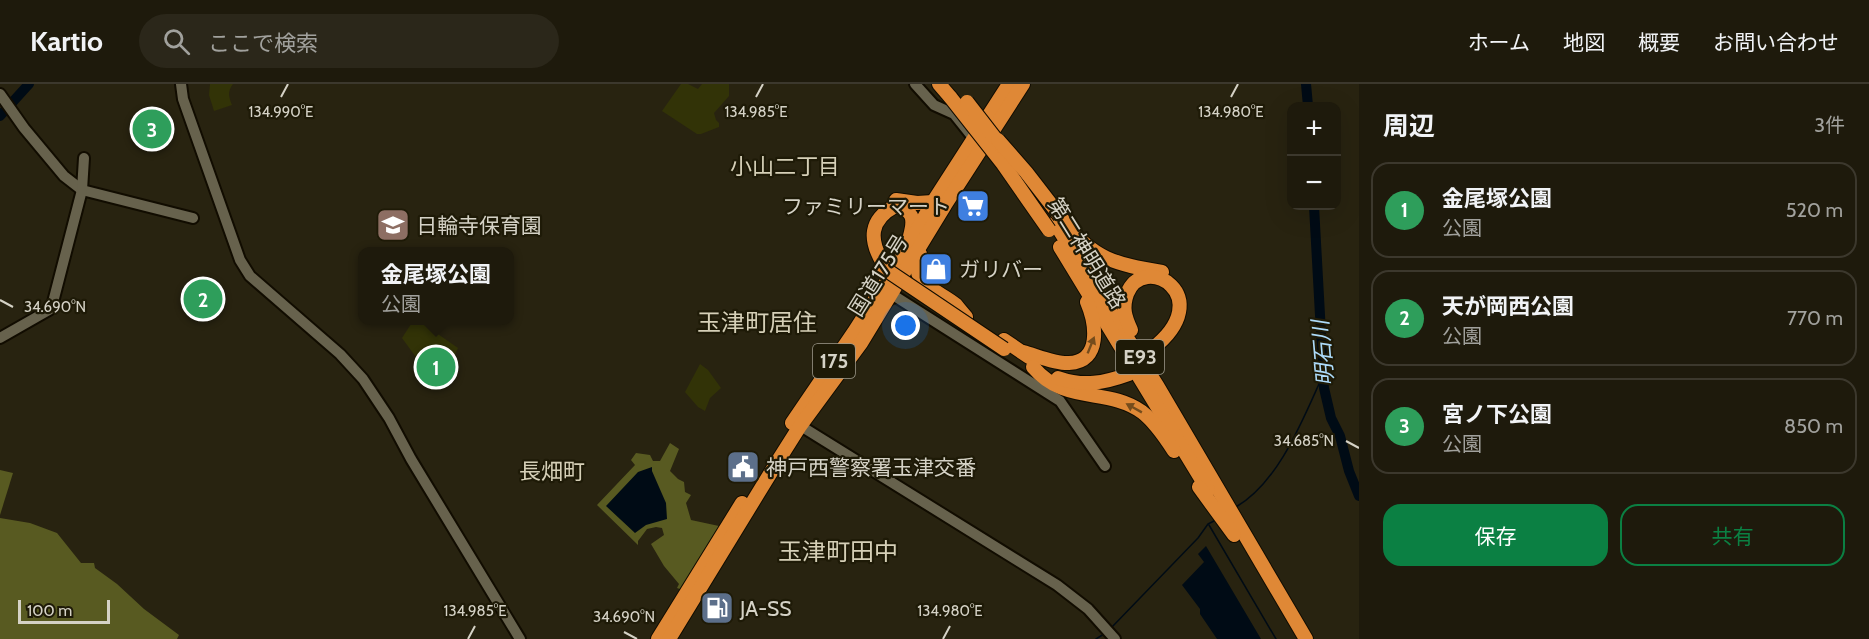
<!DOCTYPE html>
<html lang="ja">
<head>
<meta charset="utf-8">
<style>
  :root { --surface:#1e1a0c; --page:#2b271a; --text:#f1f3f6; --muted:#a1a19d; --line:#3c382d; --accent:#0b8043 }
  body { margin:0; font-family:Cabin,"Noto Sans JP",sans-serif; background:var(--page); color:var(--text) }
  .controls { position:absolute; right:18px; top:18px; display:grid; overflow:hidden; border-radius:12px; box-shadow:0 6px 24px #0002 }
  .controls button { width:54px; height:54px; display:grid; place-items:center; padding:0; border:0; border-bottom:2px solid var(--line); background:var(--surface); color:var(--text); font:30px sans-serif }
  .scale { position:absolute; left:18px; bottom:15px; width:92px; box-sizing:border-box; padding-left:6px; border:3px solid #d5d2c6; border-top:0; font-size:16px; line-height:21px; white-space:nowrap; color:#d5d2c6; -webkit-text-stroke:4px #1e1a07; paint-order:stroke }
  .you { position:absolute; left:906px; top:242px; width:21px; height:21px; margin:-15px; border:4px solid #fff; border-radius:50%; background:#1a73e8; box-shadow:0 0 0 9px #1a73e833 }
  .badge { display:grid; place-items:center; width:39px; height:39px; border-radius:50%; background:var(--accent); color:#fff; font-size:20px; font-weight:700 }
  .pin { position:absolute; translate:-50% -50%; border:3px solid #fff; box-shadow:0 2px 6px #0006 }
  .popup { position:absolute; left:358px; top:163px; width:156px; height:78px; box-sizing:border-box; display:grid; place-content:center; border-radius:12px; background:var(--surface); filter:drop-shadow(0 2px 4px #0005); font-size:20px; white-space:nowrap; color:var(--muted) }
  .popup b { font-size:22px; color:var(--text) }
  .popup::after { content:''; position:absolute; left:50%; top:100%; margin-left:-12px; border:12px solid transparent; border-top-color:var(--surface) }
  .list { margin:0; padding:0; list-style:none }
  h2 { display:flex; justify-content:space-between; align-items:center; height:78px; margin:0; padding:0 24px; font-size:26px }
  h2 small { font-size:20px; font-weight:400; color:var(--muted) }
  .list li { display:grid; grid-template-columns:39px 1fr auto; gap:18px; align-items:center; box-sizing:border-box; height:96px; margin:0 12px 12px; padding:0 12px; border:2px solid var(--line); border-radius:18px }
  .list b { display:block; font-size:22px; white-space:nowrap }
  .list p { margin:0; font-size:20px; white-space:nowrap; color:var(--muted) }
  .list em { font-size:20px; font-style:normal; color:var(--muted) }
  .actions { display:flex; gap:12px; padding:18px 24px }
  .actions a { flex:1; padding:14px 0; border:2px solid var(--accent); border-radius:18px; text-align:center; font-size:21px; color:var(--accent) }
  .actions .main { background:var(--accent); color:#fff }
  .icon { flex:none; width:33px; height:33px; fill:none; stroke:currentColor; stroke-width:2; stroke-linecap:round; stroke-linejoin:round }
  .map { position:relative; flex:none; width:1359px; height:555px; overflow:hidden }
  header { display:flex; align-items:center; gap:36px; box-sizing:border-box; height:84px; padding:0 30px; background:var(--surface); border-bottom:2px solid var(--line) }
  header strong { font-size:28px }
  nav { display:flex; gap:33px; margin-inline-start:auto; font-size:21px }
  .search { width:420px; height:54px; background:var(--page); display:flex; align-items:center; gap:15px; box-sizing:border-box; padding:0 21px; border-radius:33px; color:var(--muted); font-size:22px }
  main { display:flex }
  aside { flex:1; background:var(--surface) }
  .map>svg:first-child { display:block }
  .green { fill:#323307 }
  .forest { fill:#585a21 }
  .water { fill:#000b15 }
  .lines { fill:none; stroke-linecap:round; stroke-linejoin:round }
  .stream { stroke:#000b15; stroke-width:1.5 }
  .river { stroke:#000b15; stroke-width:10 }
  .highway-tunnel { stroke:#423d2b; stroke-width:14; stroke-dasharray:14 7; stroke-linecap:butt }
  .secondary-casing { stroke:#110c00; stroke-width:14 }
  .highway-casing { stroke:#110c00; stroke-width:16 }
  .secondary { stroke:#67624d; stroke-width:10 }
  .highway { stroke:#df8836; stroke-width:14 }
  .highway-bridge-casing { stroke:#110c00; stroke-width:16; stroke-linecap:butt }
  .highway-bridge { stroke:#df8836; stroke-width:14 }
  .oneway { fill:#754c1c }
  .ticks { fill:none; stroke:#d5d2c6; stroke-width:2 }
  .labels { text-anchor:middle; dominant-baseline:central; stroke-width:4.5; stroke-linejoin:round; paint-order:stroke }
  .shield { fill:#1e1a07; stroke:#9e9b8d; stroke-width:1.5 }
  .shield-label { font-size:20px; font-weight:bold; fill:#d5d2c6 }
  .poi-label { font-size:21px; fill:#d5d2c6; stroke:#1e1a07; text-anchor:start }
  .street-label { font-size:21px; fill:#d5d2c6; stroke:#1e1a07 }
  .neighbourhood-label { font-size:22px; fill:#d5cfb7; stroke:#1e1a07 }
  .water-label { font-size:22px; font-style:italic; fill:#addbfa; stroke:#1e1a07 }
  .quarter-label { font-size:24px; fill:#d5cfb7; stroke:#1e1a07 }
  .ticks-label { font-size:15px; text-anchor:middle; fill:#d5d2c6; stroke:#1e1a07; stroke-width:4.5; stroke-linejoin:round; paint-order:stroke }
</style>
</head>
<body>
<header>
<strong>Kartio</strong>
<div class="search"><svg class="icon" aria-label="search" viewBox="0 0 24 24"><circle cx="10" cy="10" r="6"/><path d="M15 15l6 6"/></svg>ここで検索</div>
<nav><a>ホーム</a><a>地図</a><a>概要</a><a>お問い合わせ</a></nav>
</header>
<main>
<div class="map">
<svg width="1359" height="555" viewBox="0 0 1359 555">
  <rect width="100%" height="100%" fill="#282310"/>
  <g class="green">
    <path d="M210,0H233C227,8 229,13 232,21L214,27L209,11Z"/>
    <path d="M681,0H688L698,5L702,0H729V12L714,29L716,36L719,39V43L701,50H697L662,27Z"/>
    <path d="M157,28L164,36L157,53L148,66L135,56Z"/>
    <path d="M196,206L213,210L212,220L196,224L192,222Z"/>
    <path d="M413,237H419L458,264L441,301L437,302L402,254Z"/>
    <path d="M700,280L708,286L721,304L710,314L705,327L698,323L685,308Z"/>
  </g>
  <g class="forest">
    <path d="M670,359L679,365L670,387L678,395L684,398L685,408L691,411L686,419L691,436L719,442L680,505L677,504L679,500L664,482L651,460L664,451L662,444L656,443L647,445L638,457V461L597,421L635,381L631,376L636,369L650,371L653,377H660Z"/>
    <path d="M0,386L13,389L0,431Z"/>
    <path d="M0,434L30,439L57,449L81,479H94L95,484L117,500L144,525L179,551L177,555H0Z"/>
  </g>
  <g class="water">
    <path d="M652,383V387L666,419L667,435L646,441L635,449L606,422L638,388Z"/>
    <path d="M1206,462L1261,555H1217L1200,530V525L1182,501L1204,478L1198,470Z"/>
  </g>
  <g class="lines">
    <g class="stream">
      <path d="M1236,423C1279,398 1303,335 1323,291"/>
      <path d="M1209,441L1276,555"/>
      <path d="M1112,543L1198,454L1208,440L1214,437"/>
      <path d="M1096,555L1104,550"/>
    </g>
    <g class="river">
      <path d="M1306,0L1308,22"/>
      <path d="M0,32L29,0"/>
      <path d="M1314,122L1324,304L1331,334L1340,352L1349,387L1359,412"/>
    </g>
    <path class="highway-tunnel" d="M1134,286L1155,272"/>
    <defs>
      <g id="secondary">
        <path d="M181,0L183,15L240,176L250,192L340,270L363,295L389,334L411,375L520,555"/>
        <path d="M915,0L934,21L954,30L978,60"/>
        <path d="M0,10L24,44L64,92L82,106L193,134"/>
        <path d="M885,206L1060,317L1105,382"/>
        <path d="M0,254L49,226L52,222L82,106L84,74"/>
        <path d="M796,339L1057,501L1088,525L1115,555"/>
      </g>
      <g id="highway">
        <path d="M939,0L951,14"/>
        <path d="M896,116L917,119L933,118"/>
        <path d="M1063,136C1093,176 1116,180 1162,188"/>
        <path d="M1055,139L1158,303L1306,555"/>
        <path d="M1060,163L1208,406"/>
        <path d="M920,170C908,200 938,206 956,221C959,225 963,229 966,233"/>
        <path d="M883,179C869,156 869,136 895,122C913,126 915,134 910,152"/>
        <path d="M1131,246C1125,233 1122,224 1127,210C1143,167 1220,212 1152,265"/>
        <path d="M1004,256L1029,273"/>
        <path d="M1023,268C1035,271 1056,280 1069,279C1102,278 1096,239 1087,218"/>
        <path d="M1033,283C1065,321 1107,303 1142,328C1155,338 1165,353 1174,367"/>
        <path d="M1058,294C1084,303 1104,299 1129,290"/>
        <path d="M792,339L854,248L897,181L933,118L1009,0"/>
        <path d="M1199,403L1234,451"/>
        <path d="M658,555L742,419"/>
        <path d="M669,555L776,380L800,342L861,259L945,121L1023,0"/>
      </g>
    </defs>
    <use href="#secondary" class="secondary-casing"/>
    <use href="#highway" class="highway-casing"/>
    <use href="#secondary" class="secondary"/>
    <use href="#highway" class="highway"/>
    <defs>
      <g id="highway-bridge">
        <path d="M951,14L1003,80L1049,146"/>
        <path d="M967,18L1001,62"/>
        <path d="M998,56L1026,88L1060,132"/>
        <path d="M882,183L1004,265"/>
      </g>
    </defs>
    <use href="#highway-bridge" class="highway-bridge-casing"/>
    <use href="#highway-bridge" class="highway-bridge"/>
  </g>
  <defs><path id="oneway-solid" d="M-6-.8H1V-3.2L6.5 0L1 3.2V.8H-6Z" transform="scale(1.5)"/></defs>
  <g class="oneway">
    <use href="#oneway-solid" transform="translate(1091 261) rotate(-68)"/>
    <use href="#oneway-solid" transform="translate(1134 324) rotate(-151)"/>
  </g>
  <path class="ticks" d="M281,13L288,0M756,13L763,0M1231,13L1238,0M0,216L13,223M1346,357L1359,364M624,548L637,555M468,555L475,542M943,555L950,542"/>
  <defs>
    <symbol id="supermarket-square" viewBox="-11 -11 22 22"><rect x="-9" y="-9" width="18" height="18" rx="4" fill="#3f7fe0" stroke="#1e1a07"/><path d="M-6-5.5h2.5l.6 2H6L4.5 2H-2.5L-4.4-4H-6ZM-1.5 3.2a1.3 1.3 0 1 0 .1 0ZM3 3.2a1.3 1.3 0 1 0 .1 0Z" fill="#fff"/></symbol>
    <symbol id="school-square" viewBox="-11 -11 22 22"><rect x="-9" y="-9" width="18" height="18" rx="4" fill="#8d6e63" stroke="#1e1a07"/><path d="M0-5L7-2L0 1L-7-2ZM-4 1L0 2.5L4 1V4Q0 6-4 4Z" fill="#fff"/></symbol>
    <symbol id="shop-square" viewBox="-11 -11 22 22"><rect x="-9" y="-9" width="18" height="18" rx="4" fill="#3f7fe0" stroke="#1e1a07"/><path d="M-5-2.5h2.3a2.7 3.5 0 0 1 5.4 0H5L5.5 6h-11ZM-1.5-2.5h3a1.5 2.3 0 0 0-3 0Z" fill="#fff"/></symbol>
    <symbol id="civic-square" viewBox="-11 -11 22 22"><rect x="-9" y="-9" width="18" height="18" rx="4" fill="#5c6f8a" stroke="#1e1a07"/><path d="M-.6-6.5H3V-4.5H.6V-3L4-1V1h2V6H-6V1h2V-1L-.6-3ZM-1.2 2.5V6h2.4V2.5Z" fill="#fff"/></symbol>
    <symbol id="fuel-square" viewBox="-11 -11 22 22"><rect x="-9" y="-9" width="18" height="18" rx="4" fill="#5c6f8a" stroke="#1e1a07"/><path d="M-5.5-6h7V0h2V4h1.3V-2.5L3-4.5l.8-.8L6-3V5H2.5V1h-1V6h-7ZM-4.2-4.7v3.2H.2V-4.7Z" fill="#fff"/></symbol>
  </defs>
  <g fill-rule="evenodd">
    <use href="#supermarket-square" x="954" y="103" width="38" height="38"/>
    <use href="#school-square" x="374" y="122" width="38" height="38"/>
    <use href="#shop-square" x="917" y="166" width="38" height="38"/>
    <use href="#civic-square" x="724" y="364" width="38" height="38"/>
    <use href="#fuel-square" x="698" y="505" width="38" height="38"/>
  </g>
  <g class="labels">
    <g class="shield">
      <rect x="1116" y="256" width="48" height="34" rx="4.5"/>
      <rect x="813" y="260" width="42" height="34" rx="4.5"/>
    </g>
    <g class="shield-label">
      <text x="1140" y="273">E93</text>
      <text x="834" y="277">175</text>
    </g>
    <g class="poi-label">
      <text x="950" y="122" text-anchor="end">ファミリーマート</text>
      <text x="416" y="141">日輪寺保育園</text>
      <text x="959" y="185">ガリバー</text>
      <text x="766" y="383">神戸西警察署玉津交番</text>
      <text x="740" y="524">JA-SS</text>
    </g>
    <g class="street-label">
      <text transform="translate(1087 169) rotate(58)">第二神明道路</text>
      <text transform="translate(878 191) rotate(-58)">国道175号</text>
    </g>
    <g class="neighbourhood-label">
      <text x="785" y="82">小山二丁目</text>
      <text x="552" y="387">長畑町</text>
    </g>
    <g class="water-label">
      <text transform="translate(1323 269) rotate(-95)">明石川</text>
    </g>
    <g class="quarter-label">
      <text x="757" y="238">玉津町居住</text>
      <text x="838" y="467">玉津町田中</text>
    </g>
  </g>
  <g class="ticks-label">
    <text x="281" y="33">134.990°E</text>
    <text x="756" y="33">134.985°E</text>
    <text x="1231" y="33">134.980°E</text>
    <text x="55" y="228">34.690°N</text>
    <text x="1304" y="362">34.685°N</text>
    <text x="475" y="532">134.985°E</text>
    <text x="950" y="532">134.980°E</text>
    <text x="624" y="538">34.690°N</text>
  </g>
</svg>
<div class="controls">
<button>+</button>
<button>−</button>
</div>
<div class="scale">100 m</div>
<div class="you"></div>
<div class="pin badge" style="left:436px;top:283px;background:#2e9e5b">1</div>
<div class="popup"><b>金尾塚公園</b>公園</div>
<div class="pin badge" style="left:203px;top:215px;background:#2e9e5b">2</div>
<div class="pin badge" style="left:152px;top:45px;background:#2e9e5b">3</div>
</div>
<aside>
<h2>周辺<small>3件</small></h2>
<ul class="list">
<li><span class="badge" style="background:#2e9e5b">1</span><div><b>金尾塚公園</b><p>公園</p></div><em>520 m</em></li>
<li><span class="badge" style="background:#2e9e5b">2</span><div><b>天が岡西公園</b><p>公園</p></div><em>770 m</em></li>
<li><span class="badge" style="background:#2e9e5b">3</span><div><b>宮ノ下公園</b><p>公園</p></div><em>850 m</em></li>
</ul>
<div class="actions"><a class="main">保存</a><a>共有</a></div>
</aside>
</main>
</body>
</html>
